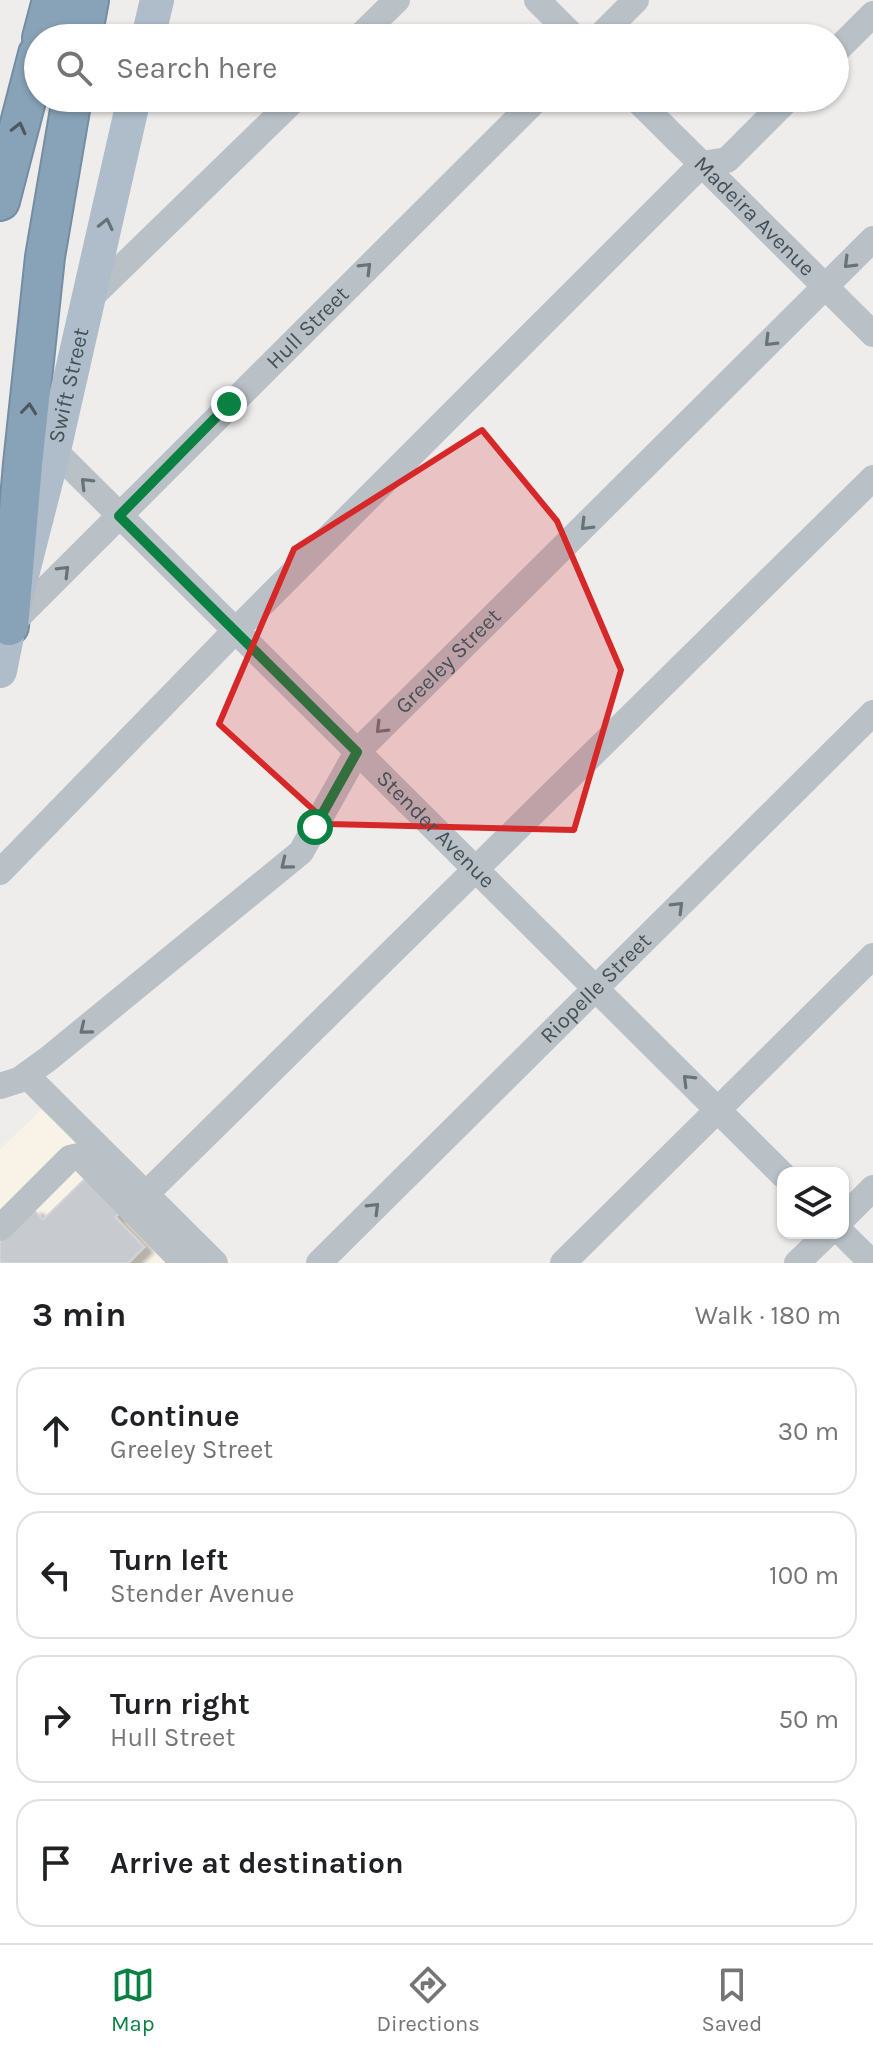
<!DOCTYPE html>
<html lang="en">
<head>
<meta charset="utf-8">
<style>
  :root { --surface:#fff; --page:#f2f2f2; --text:#202124; --muted:#757577; --line:#e0e0e0; --accent:#0b8043 }
  body { margin:0; font-family:Karla,sans-serif; background:var(--page); color:var(--text) }
  .controls { position:absolute; right:24px; bottom:24px; display:grid; overflow:hidden; border-radius:16px; box-shadow:0 2px 6px #0004 }
  .controls button { width:72px; height:72px; display:grid; place-items:center; padding:0; border:0; border-bottom:2px solid var(--line); background:var(--surface); color:var(--text); font:40px sans-serif }
  .stop { position:absolute; width:24px; height:24px; margin:-18px; border:6px solid #0b8043; border-radius:50%; background:#fff }
  .stop.end { background:#0b8043; border-color:#fff; box-shadow:0 2px 8px #0008 }
  .list { margin:0; padding:0; list-style:none }
  h2 { display:flex; justify-content:space-between; align-items:center; height:104px; margin:0; padding:0 32px; font-size:34px }
  h2 small { font-size:26px; font-weight:400; color:var(--muted) }
  .list li { display:grid; grid-template-columns:52px 1fr auto; gap:24px; align-items:center; box-sizing:border-box; height:128px; margin:0 16px 16px; padding:0 16px; border:2px solid var(--line); border-radius:24px }
  .list b { display:block; font-size:30px; white-space:nowrap }
  .list p { margin:0; font-size:26px; white-space:nowrap; color:var(--muted) }
  .list em { font-size:26px; font-style:normal; color:var(--muted) }
  .icon { flex:none; width:44px; height:44px; fill:none; stroke:currentColor; stroke-width:2; stroke-linecap:round; stroke-linejoin:round }
  .map { position:relative; flex:none; width:873px; height:1263px; overflow:hidden }
  .search { position:absolute; background:var(--surface); box-shadow:0 2px 6px #0004; left:24px; right:24px; top:24px; height:88px; display:flex; align-items:center; gap:20px; box-sizing:border-box; padding:0 28px; border-radius:44px; color:var(--muted); font-size:30px }
  .sheet { height:680px; background:var(--surface) }
  nav { display:flex; justify-content:space-around; align-items:center; box-sizing:border-box; height:112px; border-top:2px solid var(--line); background:var(--surface); font-size:22px; color:var(--muted) }
  nav a { display:grid; justify-items:center; gap:4px }
  nav .on { color:var(--accent) }
  .map>svg:first-child { display:block }
  .commercial { fill:#f9f2e6 }
  .building { fill:#c7cacf; stroke:#d1d3d7; stroke-width:2; filter:url(#shadow) }
  .lines { fill:none; stroke-linecap:round; stroke-linejoin:round }
  .highway-casing { stroke:#748da2; stroke-width:42 }
  .minor { stroke:#b9c1c7; stroke-width:26 }
  .major { stroke:#aebdc9; stroke-width:34 }
  .highway { stroke:#88a2b7; stroke-width:38 }
  .oneway { stroke:#4d5961 }
  .oneway2 { stroke:#657179 }
  .oneway3 { stroke:#687379 }
  .route { stroke:#0b8043; stroke-width:10 }
  .marked { fill:#d62828; fill-opacity:0.2; stroke:#d62828; stroke-width:6; stroke-linejoin:round }
  .labels { text-anchor:middle; dominant-baseline:central; stroke-width:6; stroke-linejoin:round; paint-order:stroke }
  .street-label { font-size:22px; fill:#465157; stroke:#fff }
</style>
</head>
<body>
<div class="map">
<svg width="873" height="1263" viewBox="0 0 873 1263">
  <defs>
    <filter id="shadow"><feDropShadow dx="9" dy="5" stdDeviation="2" flood-color="#0004"/></filter>
  </defs>
  <rect width="100%" height="100%" fill="#efecec"/>
  <path class="commercial" d="M61,1091L233,1263H0V1149Z"/>
  <path class="building" d="M90,1174L124,1209L115,1217L144,1247L128,1263H2L0,1261V1242L33,1209L43,1220Z"/>
  <g class="lines">
    <defs>
      <g id="highway">
        <path d="M42,38L52,0"/>
        <path d="M82,38L89,0"/>
        <path d="M0,201L38,54"/>
        <path d="M9,626L23,464L45,257L72,98"/>
      </g>
    </defs>
    <use href="#highway" class="highway-casing"/>
    <g class="minor">
      <path d="M537,0L575,38"/>
      <path d="M358,38L397,0"/>
      <path d="M598,38L636,0"/>
      <path d="M835,52L873,14"/>
      <path id="s1" d="M635,98L873,334"/>
      <path d="M88,300L296,98"/>
      <path id="s2" d="M54,450L783,1175"/>
      <path id="s3" d="M9,626L538,98"/>
      <path d="M0,872L235,631L702,164L727,160L789,98"/>
      <path d="M26,1075L215,1263"/>
      <path id="s4" d="M0,1086L19,1080L48,1059L301,852L357,752L873,239"/>
      <path d="M146,1194L873,478"/>
      <path d="M843,1218L873,1188"/>
      <path d="M0,1228L70,1158L79,1156L184,1263"/>
      <path d="M842,1233L872,1263"/>
      <path id="s5" d="M319,1263L873,713"/>
      <path d="M563,1263L873,956"/>
      <path d="M797,1263L828,1233"/>
    </g>
    <g class="major">
      <path d="M148,38L157,0"/>
      <path id="s6" d="M0,671L9,626L54,450L134,98"/>
    </g>
    <use href="#highway" class="highway"/>
  </g>
  <defs><path id="oneway-chevron" d="M-2-3.5L2.5 0L-2 3.5" fill="none" stroke-width="1.6" stroke-linecap="round" stroke-linejoin="round" transform="scale(2)"/></defs>
  <g class="oneway">
    <use href="#oneway-chevron" transform="translate(19 128) rotate(-76)"/>
    <use href="#oneway-chevron" transform="translate(29 409) rotate(-84)"/>
  </g>
  <use class="oneway2" href="#oneway-chevron" transform="translate(106 224) rotate(-77)"/>
  <g class="oneway3">
    <use href="#oneway-chevron" transform="translate(849 263) rotate(135)"/>
    <use href="#oneway-chevron" transform="translate(366 268) rotate(-45)"/>
    <use href="#oneway-chevron" transform="translate(770 341) rotate(135)"/>
    <use href="#oneway-chevron" transform="translate(86 483) rotate(-135)"/>
    <use href="#oneway-chevron" transform="translate(586 525) rotate(135)"/>
    <use href="#oneway-chevron" transform="translate(64 571) rotate(-45)"/>
    <use href="#oneway-chevron" transform="translate(381 728) rotate(135)"/>
    <use href="#oneway-chevron" transform="translate(286 864) rotate(141)"/>
    <use href="#oneway-chevron" transform="translate(678 907) rotate(-45)"/>
    <use href="#oneway-chevron" transform="translate(85 1029) rotate(141)"/>
    <use href="#oneway-chevron" transform="translate(688 1080) rotate(-135)"/>
    <use href="#oneway-chevron" transform="translate(374 1208) rotate(-45)"/>
  </g>
  <g class="lines">
    <path class="route" d="M229,404L119,516L357,752L315,827"/>
  </g>
  <path class="marked" d="M482,430L557,521L621,670L574,830L329,824L219,724L294,549Z"/>
  <g class="labels">
    <g class="street-label">
      <text stroke="none"><textPath href="#s1" startOffset="168">Madeira Avenue</textPath></text>
      <text stroke="none"><textPath href="#s3" startOffset="422">Hull Street</textPath></text>
      <text stroke="none"><textPath href="#s6" startOffset="294">Swift Street</textPath></text>
      <text stroke="none"><textPath href="#s4" startOffset="626">Greeley Street</textPath></text>
      <text stroke="none"><textPath href="#s2" startOffset="538">Stender Avenue</textPath></text>
      <text stroke="none"><textPath href="#s5" startOffset="390">Riopelle Street</textPath></text>
    </g>
  </g>
</svg>
<div class="controls">
<button><svg class="icon" aria-label="layers" viewBox="0 0 24 24"><path d="M12 4l9 5-9 5-9-5zM3 14l9 5 9-5"/></svg></button>
</div>
<div class="stop" style="left:315px;top:827px"></div>
<div class="stop end" style="left:229px;top:404px"></div>
<div class="search"><svg class="icon" aria-label="search" viewBox="0 0 24 24"><circle cx="10" cy="10" r="6"/><path d="M15 15l6 6"/></svg>Search here</div>
</div>
<section class="sheet">
<h2>3 min<small>Walk · 180 m</small></h2>
<ul class="list">
<li><svg class="icon" aria-label="ahead" viewBox="0 0 24 24"><path d="M12 20V5M6 11l6-6 6 6"/></svg><div><b>Continue</b><p>Greeley Street</p></div><em>30 m</em></li>
<li><svg class="icon" aria-label="left" viewBox="0 0 24 24"><path d="M17 20v-9H6M10 6l-5 5 5 5"/></svg><div><b>Turn left</b><p>Stender Avenue</p></div><em>100 m</em></li>
<li><svg class="icon" aria-label="right" viewBox="0 0 24 24"><path d="M7 20v-9h11M14 6l5 5-5 5"/></svg><div><b>Turn right</b><p>Hull Street</p></div><em>50 m</em></li>
<li><svg class="icon" aria-label="arrive" viewBox="0 0 24 24"><path d="M6 21V4h12l-3 4 3 4H6"/></svg><div><b>Arrive at destination</b></div></li>
</ul>
</section>
<nav>
<a class="on"><svg class="icon" aria-label="map" viewBox="0 0 24 24"><path d="M3 6l6-2 6 2 6-2v14l-6 2-6-2-6 2zM9 4v14M15 6v14"/></svg>Map</a>
<a><svg class="icon" aria-label="directions" viewBox="0 0 24 24"><path d="M12 3l9 9-9 9-9-9zM9 14v-3h6M13 9l2 2-2 2"/></svg>Directions</a>
<a><svg class="icon" aria-label="saved" viewBox="0 0 24 24"><path d="M7 4h10v16l-5-4-5 4z"/></svg>Saved</a>
</nav>
</body>
</html>
